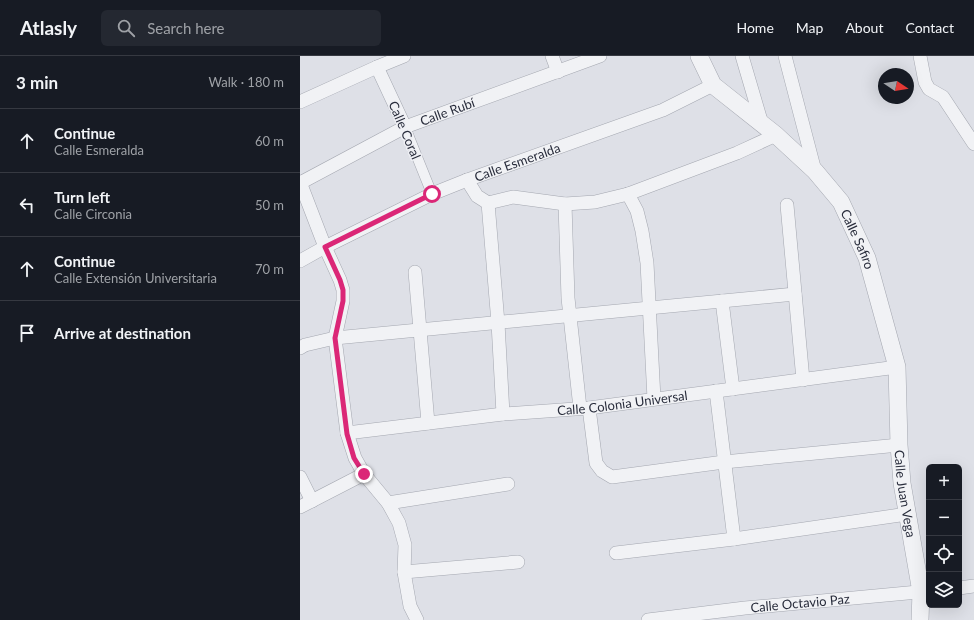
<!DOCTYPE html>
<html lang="en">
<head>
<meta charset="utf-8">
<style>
  :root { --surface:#171b24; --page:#242831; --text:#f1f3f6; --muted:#9ea1a6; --line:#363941 }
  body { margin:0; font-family:Lato,sans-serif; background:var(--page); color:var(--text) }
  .controls { position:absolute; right:12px; bottom:12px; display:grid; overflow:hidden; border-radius:6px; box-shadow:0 4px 16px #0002 }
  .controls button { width:36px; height:36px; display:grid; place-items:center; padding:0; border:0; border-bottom:1px solid var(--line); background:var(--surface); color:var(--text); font:20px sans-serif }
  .compass { position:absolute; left:578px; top:12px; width:36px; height:36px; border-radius:50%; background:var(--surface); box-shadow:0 4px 16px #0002; rotate:102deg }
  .stop { position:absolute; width:12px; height:12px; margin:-9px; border:3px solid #db2777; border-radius:50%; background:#fff }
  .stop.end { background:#db2777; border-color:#fff; box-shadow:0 1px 4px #0008 }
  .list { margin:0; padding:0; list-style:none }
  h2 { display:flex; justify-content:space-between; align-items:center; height:52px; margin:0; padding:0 16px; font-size:17px }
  h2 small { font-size:13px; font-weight:400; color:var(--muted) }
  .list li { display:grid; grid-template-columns:26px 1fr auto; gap:12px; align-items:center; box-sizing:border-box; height:64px; padding:0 16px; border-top:1px solid var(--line) }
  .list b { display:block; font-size:15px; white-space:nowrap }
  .list p { margin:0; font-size:13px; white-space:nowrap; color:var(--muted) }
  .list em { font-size:13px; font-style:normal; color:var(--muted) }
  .icon { flex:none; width:22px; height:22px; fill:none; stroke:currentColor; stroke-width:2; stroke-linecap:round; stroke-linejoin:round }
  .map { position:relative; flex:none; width:674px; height:564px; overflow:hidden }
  header { display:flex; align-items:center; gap:24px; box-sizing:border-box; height:56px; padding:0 20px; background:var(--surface); border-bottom:1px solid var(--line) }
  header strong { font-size:19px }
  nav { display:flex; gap:22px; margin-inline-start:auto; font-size:14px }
  .search { width:280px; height:36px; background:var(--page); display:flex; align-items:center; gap:10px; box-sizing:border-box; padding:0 14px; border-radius:6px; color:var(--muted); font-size:15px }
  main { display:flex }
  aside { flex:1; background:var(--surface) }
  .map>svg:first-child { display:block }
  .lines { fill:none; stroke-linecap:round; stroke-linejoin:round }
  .pedestrian-casing { stroke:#a4a7b0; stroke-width:11 }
  .minor-casing { stroke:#a4a7b0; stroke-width:14 }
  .tertiary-casing { stroke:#a4a7b0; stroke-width:18 }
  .pedestrian { stroke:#f1f2f5; stroke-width:10 }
  .minor { stroke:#f1f2f5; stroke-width:13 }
  .tertiary { stroke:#f1f2f5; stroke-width:17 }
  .route { stroke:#db2777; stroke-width:5 }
  .labels { text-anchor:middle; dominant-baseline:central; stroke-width:3; stroke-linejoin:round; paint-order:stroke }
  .street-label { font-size:13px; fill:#292d3c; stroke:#eeeff4 }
</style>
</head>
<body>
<header>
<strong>Atlasly</strong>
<div class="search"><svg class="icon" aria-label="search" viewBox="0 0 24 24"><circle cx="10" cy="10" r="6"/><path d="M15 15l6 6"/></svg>Search here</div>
<nav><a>Home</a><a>Map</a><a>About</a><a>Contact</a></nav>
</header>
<main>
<aside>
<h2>3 min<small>Walk · 180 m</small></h2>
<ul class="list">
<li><svg class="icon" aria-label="ahead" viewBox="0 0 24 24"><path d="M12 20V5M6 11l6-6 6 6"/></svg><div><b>Continue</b><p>Calle Esmeralda</p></div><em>60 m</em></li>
<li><svg class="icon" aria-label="left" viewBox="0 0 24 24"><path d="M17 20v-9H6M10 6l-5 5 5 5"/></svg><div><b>Turn left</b><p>Calle Circonia</p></div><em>50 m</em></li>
<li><svg class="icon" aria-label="ahead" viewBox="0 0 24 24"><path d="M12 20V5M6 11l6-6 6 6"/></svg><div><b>Continue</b><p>Calle Extensión Universitaria</p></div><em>70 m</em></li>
<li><svg class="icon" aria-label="arrive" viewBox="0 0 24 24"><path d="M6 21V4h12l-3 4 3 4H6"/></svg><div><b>Arrive at destination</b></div></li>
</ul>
</aside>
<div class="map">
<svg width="674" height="564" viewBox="0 0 674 564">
  <rect width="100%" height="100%" fill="#dee0e7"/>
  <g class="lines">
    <defs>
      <path id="pedestrian" d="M105,71L132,138"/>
      <g id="minor">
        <path d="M252,0L258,16"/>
        <path d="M442,0L462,68"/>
        <path d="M485,0L515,115"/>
        <path d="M620,0L625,26L629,33L643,41L674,88"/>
        <path d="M77,11L105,71"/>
        <path d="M0,46L77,11L104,0"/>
        <path d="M167,124L177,140L188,147L213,141L265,148L295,146L328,138L437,97L476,79"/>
        <path d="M0,126L25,191L40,224L43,234V245L35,282L47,377L55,402L64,418L88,447L99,467L105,489L104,516L110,550L117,564"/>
        <path id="s1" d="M0,127L105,71L300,0"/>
        <path d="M328,138L337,155L342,175L347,207L354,343"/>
        <path d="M188,147L198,267L203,358"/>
        <path d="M265,148L268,242L280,352"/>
        <path d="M487,149L503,324"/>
        <path id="s2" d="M0,205L25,191L132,138L167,124L363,54L413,29"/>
        <path d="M115,216L128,367"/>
        <path d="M422,245L433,333"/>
        <path d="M0,292L5,289L35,282L495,238"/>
        <path d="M416,335L434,483"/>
        <path d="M289,352L296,407L302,415L312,421L424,406L599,389"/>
        <path id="s3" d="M47,377L203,358L289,352L597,311"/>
        <path d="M0,421L12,445"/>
        <path d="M88,447L208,428"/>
        <path d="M0,451L64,418"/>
        <path d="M316,497L434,483L607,458"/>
        <path d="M104,516L218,506"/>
        <path d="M659,532L674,530"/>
        <path id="s4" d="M348,564L445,552L629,535"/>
      </g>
      <g id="tertiary">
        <path id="s5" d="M399,0L413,29L476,79L515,115L541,146L567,202L597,311L599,389L602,427L621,536L620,564"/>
      </g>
    </defs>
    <use href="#pedestrian" class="pedestrian-casing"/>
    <use href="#minor" class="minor-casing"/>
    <use href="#tertiary" class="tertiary-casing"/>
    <use href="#pedestrian" class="pedestrian"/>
    <use href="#minor" class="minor"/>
    <use href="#tertiary" class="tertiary"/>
  </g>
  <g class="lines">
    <path class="route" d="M64,418L54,402L47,378L35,282L43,245V234L40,224L25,191L132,138"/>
  </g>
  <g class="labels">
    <g class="street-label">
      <text stroke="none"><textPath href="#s1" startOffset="164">Calle Rubí</textPath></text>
      <text transform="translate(105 74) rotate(67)">Calle Coral</text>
      <text stroke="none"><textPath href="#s2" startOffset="239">Calle Esmeralda</textPath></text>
      <text stroke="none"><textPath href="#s5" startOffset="247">Calle Safiro</textPath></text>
      <text stroke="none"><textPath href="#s3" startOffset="277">Calle Colonia Universal</textPath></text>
      <text stroke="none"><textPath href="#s5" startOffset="508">Calle Juan Vega</textPath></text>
      <text stroke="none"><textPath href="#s4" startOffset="153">Calle Octavio Paz</textPath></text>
    </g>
  </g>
</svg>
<div class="controls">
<button>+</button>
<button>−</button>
<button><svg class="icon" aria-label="locate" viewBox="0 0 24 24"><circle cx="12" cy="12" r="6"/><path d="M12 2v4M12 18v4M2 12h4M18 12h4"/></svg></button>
<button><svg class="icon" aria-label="layers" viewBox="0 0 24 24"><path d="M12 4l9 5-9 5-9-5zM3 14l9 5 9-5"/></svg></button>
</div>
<svg class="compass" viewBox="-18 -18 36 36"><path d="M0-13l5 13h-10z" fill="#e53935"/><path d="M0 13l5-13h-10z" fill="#9ea1a6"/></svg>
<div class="stop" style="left:132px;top:138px"></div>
<div class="stop end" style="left:64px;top:418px"></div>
</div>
</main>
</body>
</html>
